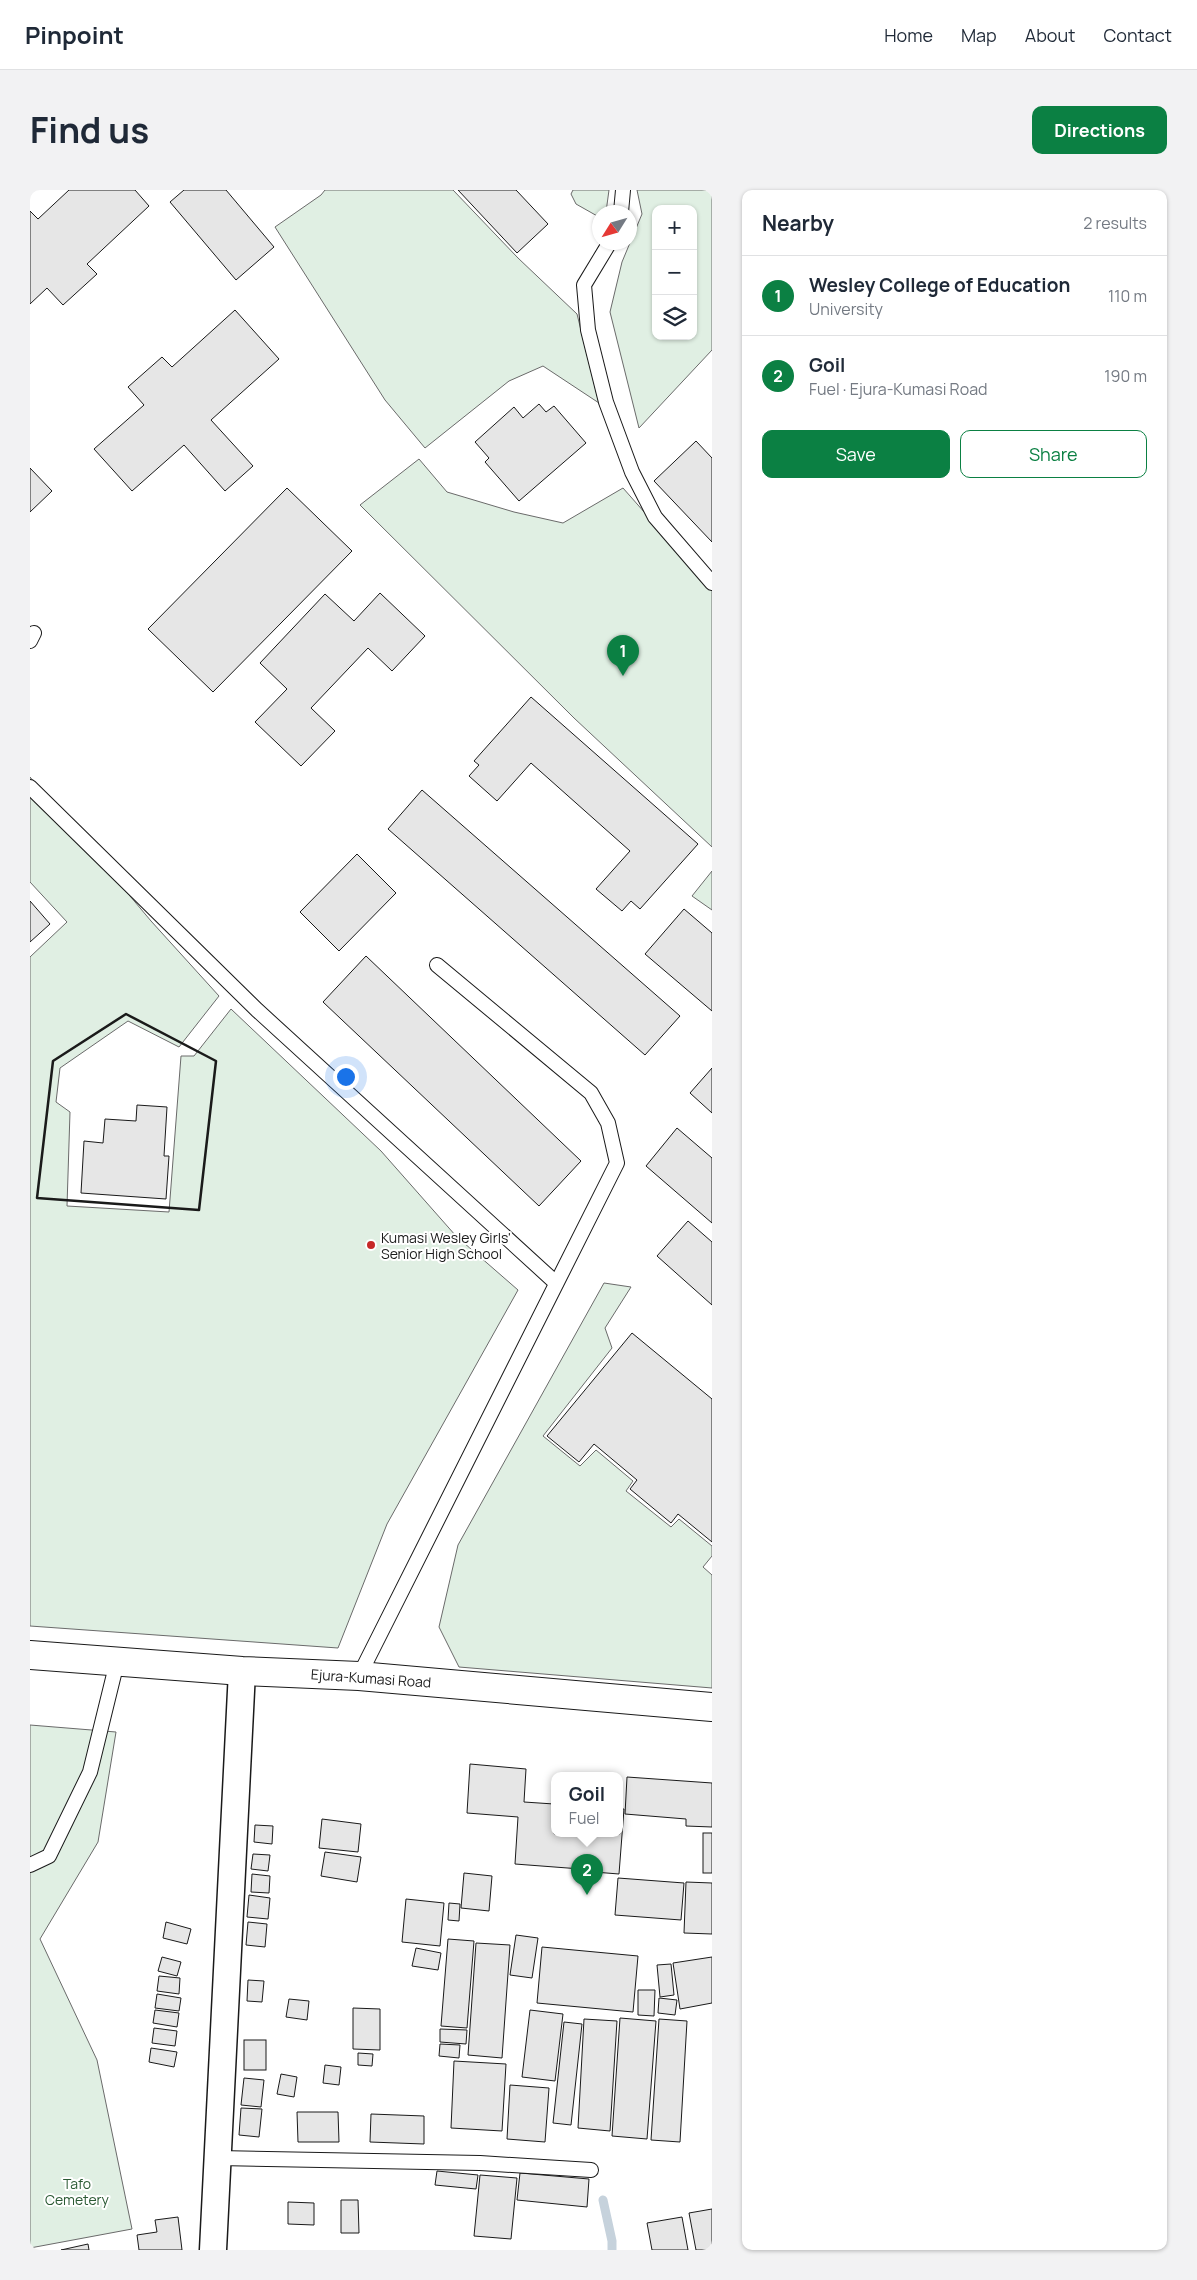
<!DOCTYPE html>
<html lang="en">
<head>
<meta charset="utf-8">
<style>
  :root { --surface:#fff; --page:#f2f2f3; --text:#1f2937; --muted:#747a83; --line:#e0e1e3; --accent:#0b8043 }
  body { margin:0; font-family:Manrope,sans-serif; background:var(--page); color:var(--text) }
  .controls { position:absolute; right:15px; top:15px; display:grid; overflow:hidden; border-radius:10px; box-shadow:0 1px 4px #0004 }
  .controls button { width:45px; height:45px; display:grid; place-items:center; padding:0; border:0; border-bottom:1px solid var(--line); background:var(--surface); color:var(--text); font:25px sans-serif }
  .compass { position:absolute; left:562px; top:15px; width:45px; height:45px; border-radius:50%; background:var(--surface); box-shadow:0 1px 4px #0004; rotate:233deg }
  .you { position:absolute; left:315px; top:886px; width:18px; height:18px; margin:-12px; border:4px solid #fff; border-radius:50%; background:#1a73e8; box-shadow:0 0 0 8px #1a73e833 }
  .badge { display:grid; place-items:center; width:32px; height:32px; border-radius:50%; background:var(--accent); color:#fff; font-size:16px; font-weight:700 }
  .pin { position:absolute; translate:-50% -41px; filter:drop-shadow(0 1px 2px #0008) }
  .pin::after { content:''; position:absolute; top:26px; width:18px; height:15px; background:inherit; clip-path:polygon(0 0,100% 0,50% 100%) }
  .popup { position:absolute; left:521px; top:1582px; width:72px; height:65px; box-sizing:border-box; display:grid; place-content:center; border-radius:10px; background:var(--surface); filter:drop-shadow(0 1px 4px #0005); font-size:16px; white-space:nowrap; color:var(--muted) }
  .popup b { font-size:19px; color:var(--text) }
  .popup::after { content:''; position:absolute; left:50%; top:100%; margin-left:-10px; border:10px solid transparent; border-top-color:var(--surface) }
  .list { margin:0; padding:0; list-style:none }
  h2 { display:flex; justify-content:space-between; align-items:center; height:65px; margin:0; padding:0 20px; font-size:21px }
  h2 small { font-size:16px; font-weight:400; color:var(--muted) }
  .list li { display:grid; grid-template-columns:32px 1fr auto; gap:15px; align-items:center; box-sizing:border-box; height:80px; padding:0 20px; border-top:1px solid var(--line) }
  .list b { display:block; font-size:19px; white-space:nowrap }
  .list p { margin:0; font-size:16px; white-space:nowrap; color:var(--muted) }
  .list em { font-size:16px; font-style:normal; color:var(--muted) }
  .actions { display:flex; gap:10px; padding:15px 20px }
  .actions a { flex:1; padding:11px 0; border:1px solid var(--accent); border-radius:10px; text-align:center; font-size:18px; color:var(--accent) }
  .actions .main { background:var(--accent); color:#fff }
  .icon { flex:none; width:28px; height:28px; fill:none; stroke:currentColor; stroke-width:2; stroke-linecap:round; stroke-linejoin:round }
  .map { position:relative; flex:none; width:682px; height:2060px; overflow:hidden; border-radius:10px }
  header { display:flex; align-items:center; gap:30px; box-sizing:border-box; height:70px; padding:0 25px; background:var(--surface); border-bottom:1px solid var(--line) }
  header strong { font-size:24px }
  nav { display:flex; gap:28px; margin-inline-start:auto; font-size:18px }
  .intro { display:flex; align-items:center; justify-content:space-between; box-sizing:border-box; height:120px; padding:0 30px }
  h1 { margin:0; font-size:35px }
  .button { padding:12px 22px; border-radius:10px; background:var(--accent); color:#fff; font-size:18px; font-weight:700 }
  main { display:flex; gap:30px; padding:0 30px }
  aside { flex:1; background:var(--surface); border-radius:10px; box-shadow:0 1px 4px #0004 }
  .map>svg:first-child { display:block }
  .green { fill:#e0efe3; stroke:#6a6a6a; fill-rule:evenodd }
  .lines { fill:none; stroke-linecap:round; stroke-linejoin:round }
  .stream { stroke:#c6d2dc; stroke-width:9 }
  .building { fill:#e6e6e6; stroke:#1a1a1a }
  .lane-casing { stroke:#1a1a1a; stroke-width:16 }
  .street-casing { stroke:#1a1a1a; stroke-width:29 }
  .primary-casing { stroke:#1a1a1a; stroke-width:30 }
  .lane { stroke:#fff; stroke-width:14 }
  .street { stroke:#fff; stroke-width:26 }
  .primary { stroke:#fff; stroke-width:28 }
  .wall { stroke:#1a1a1a; stroke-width:2.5 }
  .poi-dot { fill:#c62828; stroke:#fff; stroke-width:2 }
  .labels { text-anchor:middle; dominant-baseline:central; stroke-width:4; stroke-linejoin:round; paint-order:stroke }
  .poi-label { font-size:14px; fill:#1a1a1a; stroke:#fff; text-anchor:start }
  .street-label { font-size:14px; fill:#1a1a1a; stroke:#fff }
  .park-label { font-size:14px; fill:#2b5a34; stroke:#fff }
</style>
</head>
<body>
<header>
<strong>Pinpoint</strong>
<nav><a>Home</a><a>Map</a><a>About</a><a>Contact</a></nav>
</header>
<div class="intro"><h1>Find us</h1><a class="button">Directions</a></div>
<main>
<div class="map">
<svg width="682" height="2060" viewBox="0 0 682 2060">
  <rect width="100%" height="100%" fill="#fff"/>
  <g class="green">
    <path d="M295,0H423L488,68L547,124L569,213L513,176L479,191L395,258L355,210L245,37L291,5Z"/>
    <path d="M543,0H579L576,22H570L569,27L546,14L541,4Z"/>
    <path d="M607,0H682V160L609,238L580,122L592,72L612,24ZM626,19H663V146H626Z"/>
    <path d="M389,269L417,302L484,322L533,333L593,298L682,399V657L544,528L330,315Z"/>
    <path d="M0,587L121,731L189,806L149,857L98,831L30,878L26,912L40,922L37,1016L139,1022L151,866H164L201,819L351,961L426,1046L488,1100L357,1334L308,1458L0,1436V767L37,732L0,692Z"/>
    <path d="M682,681V720L662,706Z"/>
    <path d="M574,1093L601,1097L575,1138L582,1158L513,1246L550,1276L566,1260L603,1291L596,1301L641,1337L649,1329L682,1356V1366L673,1377L682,1385V1498L429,1477L409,1437L428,1355Z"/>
    <path d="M0,1535L86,1542L68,1652L10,1749L67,1870L102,2039L0,2058Z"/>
  </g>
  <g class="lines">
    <path class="stream" d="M573,2010L582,2051V2060"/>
  </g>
  <g class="building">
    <path d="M39,0H105L119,16L57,74L67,84L33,115L17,98L0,114V21L8,29Z"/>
    <path d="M154,0H196L244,57L206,90L140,12Z"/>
    <path d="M428,0H486L518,34L487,63Z"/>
    <path d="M205,120L249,169L181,230L223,276L195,301L154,255L102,301L64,259L114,215L98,197L132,167L142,177Z"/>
    <path d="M509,214L516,222L524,216L556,253L489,311L455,272L459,268L445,252L484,217L493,228Z"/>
    <path d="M666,251L682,268V352L624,291Z"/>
    <path d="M0,278L22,301L0,322Z"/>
    <path d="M257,298L322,361L183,502L118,439Z"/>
    <path d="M350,403L395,446L362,481L338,458L281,518L305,541L271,576L225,532L257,499L230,473L295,404L324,431Z"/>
    <path d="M501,507L668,654L610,719L601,711L592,721L566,699L600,661L501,573L467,611L439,586L449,575L444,571Z"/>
    <path d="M392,600L650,826L615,865L358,639Z"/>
    <path d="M327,664L366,703L309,761L270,722Z"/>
    <path d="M0,711L20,734L0,752Z"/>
    <path d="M654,719L682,743V821L615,764Z"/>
    <path d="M336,766L551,971L509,1016L293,812Z"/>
    <path d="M682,878V923L660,903Z"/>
    <path d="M107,915L137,917L134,966H139L136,1009L51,1003L54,951L73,953L75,929L106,931Z"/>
    <path d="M647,938L682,968V1033L616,976Z"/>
    <path d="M658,1031L682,1052V1115L627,1066Z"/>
    <path d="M602,1143L682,1209V1352L648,1324L641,1333L600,1299L607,1290L564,1254L549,1272L517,1246Z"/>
    <path d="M440,1574L496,1579L494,1612L524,1614V1644H590V1619H594L589,1684L564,1682V1680L485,1674L488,1627L437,1623Z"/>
    <path d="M597,1587L682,1593V1637L656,1636V1629L595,1624Z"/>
    <path d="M292,1629L331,1634L328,1662L289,1658Z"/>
    <path d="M225,1635L243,1636L242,1654L224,1652Z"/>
    <rect x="673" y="1643" width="9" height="40"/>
    <path d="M295,1662L331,1667L327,1692L291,1686Z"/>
    <path d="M223,1664L240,1665L238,1681L221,1679Z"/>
    <path d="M434,1683L462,1686L459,1721L431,1718Z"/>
    <path d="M222,1684L240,1686L239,1703L221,1702Z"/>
    <path d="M588,1688L654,1693L651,1730L585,1725Z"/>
    <path d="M656,1692L682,1693V1744L654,1743Z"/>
    <path d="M219,1705L240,1708L238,1729L217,1727Z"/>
    <path d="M376,1709L414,1713L410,1756L372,1752Z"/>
    <path d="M419,1713L430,1714L429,1731L418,1730Z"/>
    <path d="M136,1732L161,1739L157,1754L133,1748Z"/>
    <path d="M218,1732L237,1734L235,1757L216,1755Z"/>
    <path d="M486,1745L508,1748L502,1788L480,1785Z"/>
    <path d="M418,1749L444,1751L437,1838L411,1836Z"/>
    <path d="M446,1753L480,1755L472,1868L438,1865Z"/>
    <path d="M512,1757L608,1766L603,1822L507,1813Z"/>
    <path d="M386,1758L411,1763L408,1780L382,1776Z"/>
    <path d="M132,1767L151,1772L147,1786L128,1781Z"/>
    <path d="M682,1767V1813L650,1819L643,1773Z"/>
    <path d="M641,1774L644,1805L630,1807L627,1775Z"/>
    <path d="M129,1786L150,1788L149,1804L127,1801Z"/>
    <path d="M218,1790L234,1791L232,1812L217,1811Z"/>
    <path d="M608,1800H625L624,1826L608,1825Z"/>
    <path d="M127,1804L151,1808L149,1821L125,1818Z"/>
    <path d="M629,1808L647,1810L645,1825L628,1823Z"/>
    <path d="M259,1809L279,1811L277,1830L256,1827Z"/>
    <path d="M323,1818L350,1819V1860L323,1859Z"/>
    <path d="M125,1820L149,1823L147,1837L123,1833Z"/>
    <path d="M500,1820L533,1824L525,1891L492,1887Z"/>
    <path d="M590,1828L626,1831L617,1949L582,1946Z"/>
    <path d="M554,1829L587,1831L580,1941L548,1938Z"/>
    <path d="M629,1829L657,1831L650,1952L621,1950Z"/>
    <path d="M534,1832L552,1834L541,1935L523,1933Z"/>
    <path d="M124,1838L147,1841L145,1856L122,1853Z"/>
    <path d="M410,1839L437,1840L436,1854L410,1852Z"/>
    <rect x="214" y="1850" width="22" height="30"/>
    <path d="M410,1854L430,1855L429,1868L409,1866Z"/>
    <path d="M121,1858L147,1862L144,1877L119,1872Z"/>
    <path d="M328,1863L343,1864L342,1876L328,1875Z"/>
    <path d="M424,1871L476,1874L472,1941L421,1938Z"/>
    <path d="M295,1875L311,1877L309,1895L293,1893Z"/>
    <path d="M251,1884L267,1887L264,1907L247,1904Z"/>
    <path d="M214,1888L234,1890L231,1917L211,1915Z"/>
    <path d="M480,1895L519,1898L515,1952L477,1949Z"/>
    <path d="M211,1918L232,1919L229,1947L209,1945Z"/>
    <path d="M267,1922H308L309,1952H268Z"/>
    <path d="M341,1924L394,1926V1954L340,1952Z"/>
    <path d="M407,1981L448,1985L446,1999L405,1995Z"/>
    <path d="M490,1983L559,1989L557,2017L487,2010Z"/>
    <path d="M450,1985L487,1988L481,2049L444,2046Z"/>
    <path d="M311,2010H328L329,2043H311Z"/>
    <path d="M258,2012L284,2013V2035L258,2034Z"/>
    <path d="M682,2019V2060H666L659,2023Z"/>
    <path d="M148,2027L152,2060H109L107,2045L127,2042L125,2030Z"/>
    <path d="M652,2027L658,2060H622L617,2033Z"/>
    <path d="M58,2054L59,2060H31Z"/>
  </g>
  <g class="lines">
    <defs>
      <g id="lane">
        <path d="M591,22L593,0"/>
        <path d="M580,52L554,95L558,140L576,212L602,282L625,327L682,393"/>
        <path d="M0,451L4,443"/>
        <path d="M0,597L227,820L526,1093"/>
        <path d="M329,1486L587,973L578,933L561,903L407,775"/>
        <path d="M0,1675L19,1666L60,1582L87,1472"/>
        <path d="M188,1968L450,1973L561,1980"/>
      </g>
      <path id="street" d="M183,2060L212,1481"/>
      <path id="primary" d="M0,1465L212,1481L329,1486L682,1517"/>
    </defs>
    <use href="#lane" class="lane-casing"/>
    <use href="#street" class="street-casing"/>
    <use href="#primary" class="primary-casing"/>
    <use href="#lane" class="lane"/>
    <use href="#street" class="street"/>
    <use href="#primary" class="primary"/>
    <path class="wall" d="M96,824L186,871L169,1020L7,1008L23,871Z"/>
  </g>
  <circle class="poi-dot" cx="341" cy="1055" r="5"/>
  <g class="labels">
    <g class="poi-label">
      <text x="351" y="1047">Kumasi Wesley Girls'<tspan x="351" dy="16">Senior High School</tspan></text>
    </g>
    <g class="street-label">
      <text transform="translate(341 1488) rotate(4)">Ejura-Kumasi Road</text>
    </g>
    <g class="park-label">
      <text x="47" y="1993">Tafo<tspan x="47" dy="16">Cemetery</tspan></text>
    </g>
  </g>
</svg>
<div class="controls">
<button>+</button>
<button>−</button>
<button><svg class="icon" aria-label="layers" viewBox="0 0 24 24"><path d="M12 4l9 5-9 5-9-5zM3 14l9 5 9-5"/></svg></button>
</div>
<svg class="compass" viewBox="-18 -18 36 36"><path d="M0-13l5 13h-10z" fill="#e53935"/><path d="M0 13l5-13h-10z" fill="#747a83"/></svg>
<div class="you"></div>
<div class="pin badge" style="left:593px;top:486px">1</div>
<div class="pin badge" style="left:557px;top:1705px">2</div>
<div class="popup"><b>Goil</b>Fuel</div>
</div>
<aside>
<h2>Nearby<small>2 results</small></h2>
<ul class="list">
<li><span class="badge">1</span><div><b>Wesley College of Education</b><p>University</p></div><em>110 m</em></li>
<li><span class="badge">2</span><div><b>Goil</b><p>Fuel · Ejura-Kumasi Road</p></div><em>190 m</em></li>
</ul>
<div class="actions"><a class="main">Save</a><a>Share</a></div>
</aside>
</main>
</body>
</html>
